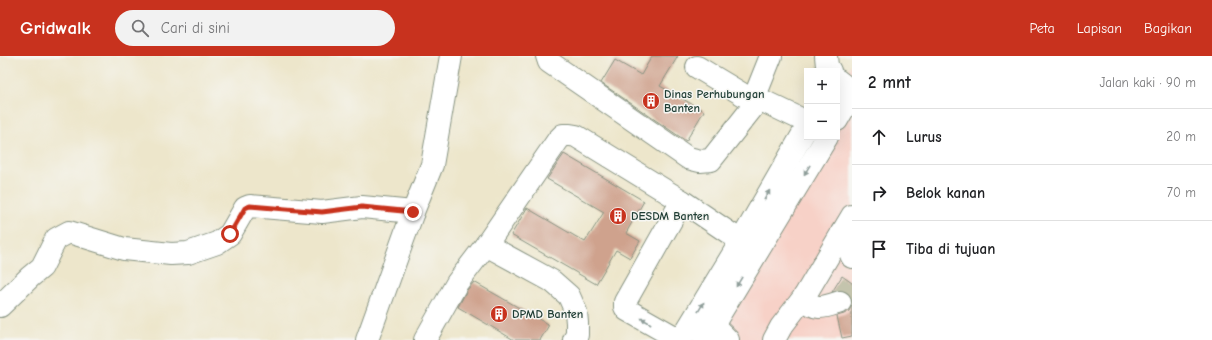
<!DOCTYPE html>
<html lang="id">
<head>
<meta charset="utf-8">
<style>
  :root { --surface:#fff; --page:#f2f2f2; --text:#202124; --muted:#757577; --line:#e0e0e0; --accent:#c8321e }
  body { margin:0; font-family:"Comic Neue",sans-serif; background:var(--page); color:var(--text) }
  .controls { position:absolute; right:12px; top:12px; display:grid; overflow:hidden; border-radius:0px; box-shadow:0 4px 16px #0002 }
  .controls button { width:36px; height:36px; display:grid; place-items:center; padding:0; border:0; border-bottom:1px solid var(--line); background:var(--surface); color:var(--text); font:20px sans-serif }
  .stop { position:absolute; width:12px; height:12px; margin:-9px; border:3px solid #c8321e; border-radius:50%; background:#fff }
  .stop.end { background:#c8321e; border-color:#fff; box-shadow:0 1px 4px #0008 }
  .list { margin:0; padding:0; list-style:none }
  h2 { display:flex; justify-content:space-between; align-items:center; height:52px; margin:0; padding:0 16px; font-size:17px }
  h2 small { font-size:13px; font-weight:400; color:var(--muted) }
  .list li { display:grid; grid-template-columns:26px 1fr auto; gap:12px; align-items:center; box-sizing:border-box; height:56px; padding:0 16px; border-top:1px solid var(--line) }
  .list b { display:block; font-size:15px; white-space:nowrap }
  .list em { font-size:13px; font-style:normal; color:var(--muted) }
  .icon { flex:none; width:22px; height:22px; fill:none; stroke:currentColor; stroke-width:2; stroke-linecap:round; stroke-linejoin:round }
  .map { position:relative; flex:none; width:852px; height:284px; overflow:hidden }
  header { display:flex; align-items:center; gap:24px; box-sizing:border-box; height:56px; padding:0 20px; background:var(--accent); color:#fff }
  header strong { font-size:19px }
  nav { display:flex; gap:22px; margin-inline-start:auto; font-size:14px }
  .search { width:280px; height:36px; background:var(--page); display:flex; align-items:center; gap:10px; box-sizing:border-box; padding:0 14px; border-radius:22px; color:var(--muted); font-size:15px }
  main { display:flex }
  aside { flex:1; background:var(--surface) }
  .map>svg:first-child { display:block }
  .built { fill:#f7d1c7 }
  .building { fill:#cfa28d }
  .lines { fill:none; stroke-linecap:round; stroke-linejoin:round }
  .minor-tunnel { stroke:#c4c4ad; stroke-width:22; stroke-dasharray:22 11; stroke-linecap:butt }
  .minor-casing { stroke:#869280; stroke-width:24 }
  .minor { stroke:#fff; stroke-width:22 }
  .oneway { fill:#8f9e9a }
  .route { stroke:#c8321e; stroke-width:5 }
  .labels { text-anchor:middle; dominant-baseline:central; stroke-width:3; stroke-linejoin:round; paint-order:stroke }
  .poi-label { font-size:12px; font-weight:bold; fill:#1f3d34; stroke:#f6f6f2; text-anchor:start }
</style>
</head>
<body>
<header>
<strong>Gridwalk</strong>
<div class="search"><svg class="icon" aria-label="search" viewBox="0 0 24 24"><circle cx="10" cy="10" r="6"/><path d="M15 15l6 6"/></svg>Cari di sini</div>
<nav><a>Peta</a><a>Lapisan</a><a>Bagikan</a></nav>
</header>
<main>
<div class="map">
<svg width="852" height="284" viewBox="0 0 852 284">
  <rect width="100%" height="100%" fill="#f6f6f2"/>
  <filter id="ink" filterUnits="userSpaceOnUse"><feTurbulence type="fractalNoise" baseFrequency=".025" numOctaves="2"/><feDisplacementMap in="SourceGraphic" scale="8" xChannelSelector="R" yChannelSelector="G"/><feConvolveMatrix kernelMatrix="1 2 1 2 8 2 1 2 1" color-interpolation-filters="sRGB"/></filter>
  <filter id="wash" filterUnits="userSpaceOnUse"><feTurbulence type="fractalNoise" baseFrequency=".012" numOctaves="4" result="noise"/><feDisplacementMap in="SourceGraphic" scale="16" xChannelSelector="R" yChannelSelector="G"/><feGaussianBlur stdDeviation="0.9" result="paint"/><feColorMatrix in="noise" values="0 0 0 0 0 0 0 0 0 0 0 0 0 0 0 0 0 1.4 0 .05"/><feComposite in="paint" operator="in"/></filter>
  <g filter="url(#wash)">
    <rect width="100%" height="100%" fill="#ede6cb"/>
    <path class="built" d="M852,7V284H684L807,81H837V32Z"/>
    <g id="blocks">
      <g class="building">
        <path d="M652,0H678L660,30L704,55L686,85L601,27L615,4L641,19Z"/>
        <path d="M564,98L644,145L626,177L640,185L630,202L616,194L596,228L511,179L527,152L585,186L604,156L547,123Z"/>
        <path d="M842,220L852,227V244L849,237L843,234L832,236Z"/>
        <path d="M474,226L549,269L540,284H514L458,251L467,234Z"/>
        <path d="M852,249V280L842,282L837,260L844,258L849,255Z"/>
      </g>
    </g>
  </g>
  <g filter="url(#ink)">
    <use href="#blocks" fill-opacity="0" stroke="#869280" stroke-width="1"/>
    <g class="lines">
      <path class="minor-tunnel" d="M840,246L852,228"/>
      <defs>
        <g id="minor">
          <path d="M547,0L549,6L688,102L700,105L711,104L753,51"/>
          <path d="M826,0L827,10L830,15"/>
          <path d="M697,11L747,41"/>
          <path d="M837,24L846,31L852,32"/>
          <path d="M757,35L771,0"/>
          <path d="M763,45L807,66"/>
          <path d="M837,64L852,38"/>
          <path d="M842,176L852,201"/>
          <path d="M804,241C814,256 825,251 840,246"/>
          <path d="M0,250L30,221L42,211L56,183L69,176L124,193L171,198L188,197L217,187L230,178L245,152L250,150L322,156L362,151L413,156"/>
          <path d="M713,269L728,284"/>
          <path d="M367,284L413,156L432,109L451,0"/>
          <path d="M425,284L457,227L486,189"/>
          <path d="M574,284L577,279V267L576,256L569,240L552,225L486,189L558,84L563,79H570L576,80L682,145"/>
          <path d="M680,284L627,254L625,251V246L682,145L741,185"/>
          <path d="M681,284L741,185L807,71"/>
          <path d="M704,284L827,81"/>
          <path d="M774,284L781,271L804,241L852,160"/>
        </g>
      </defs>
      <use href="#minor" class="minor-casing"/>
      <use href="#minor" class="minor"/>
    </g>
    <defs><path id="oneway-solid" d="M-6-.8H1V-3.2L6.5 0L1 3.2V.8H-6Z"/></defs>
    <g class="oneway">
      <use href="#oneway-solid" transform="translate(807 114) rotate(121)"/>
      <use href="#oneway-solid" transform="translate(767 139) rotate(-60)"/>
      <use href="#oneway-solid" transform="translate(739 226) rotate(121)"/>
      <use href="#oneway-solid" transform="translate(701 251) rotate(-59)"/>
      <use href="#oneway-solid" transform="translate(646 265) rotate(-150)"/>
    </g>
  </g>
  <g class="lines" filter="url(#ink)">
    <path class="route" d="M230,178L245,152L250,150L322,156L362,151L413,156"/>
  </g>
  <defs>
    <symbol id="building-disc" viewBox="-11 -11 22 22"><circle r="9.5" fill="#c8321e" stroke="#f6f6f2"/><path d="M-4-6H4V6H1V3H-1V6H-4ZM-2.5-4.3h1.7v1.8h-1.7ZM.8-4.3h1.7v1.8H.8ZM-2.5-1h1.7V.8h-1.7ZM.8-1h1.7V.8H.8Z" fill="#fff"/></symbol>
  </defs>
  <g fill-rule="evenodd">
    <use href="#building-disc" x="641" y="35" width="20" height="20"/>
    <use href="#building-disc" x="608" y="150" width="20" height="20"/>
    <use href="#building-disc" x="489" y="248" width="20" height="20"/>
  </g>
  <g class="labels">
    <g class="poi-label">
      <text x="664" y="38">Dinas Perhubungan<tspan x="664" dy="14">Banten</tspan></text>
      <text x="631" y="160">DESDM Banten</text>
      <text x="512" y="258">DPMD Banten</text>
    </g>
  </g>
</svg>
<div class="controls">
<button>+</button>
<button>−</button>
</div>
<div class="stop" style="left:230px;top:178px"></div>
<div class="stop end" style="left:413px;top:156px"></div>
</div>
<aside>
<h2>2 mnt<small>Jalan kaki · 90 m</small></h2>
<ul class="list">
<li><svg class="icon" aria-label="ahead" viewBox="0 0 24 24"><path d="M12 20V5M6 11l6-6 6 6"/></svg><div><b>Lurus</b></div><em>20 m</em></li>
<li><svg class="icon" aria-label="right" viewBox="0 0 24 24"><path d="M7 20v-9h11M14 6l5 5-5 5"/></svg><div><b>Belok kanan</b></div><em>70 m</em></li>
<li><svg class="icon" aria-label="arrive" viewBox="0 0 24 24"><path d="M6 21V4h12l-3 4 3 4H6"/></svg><div><b>Tiba di tujuan</b></div></li>
</ul>
</aside>
</main>
</body>
</html>
